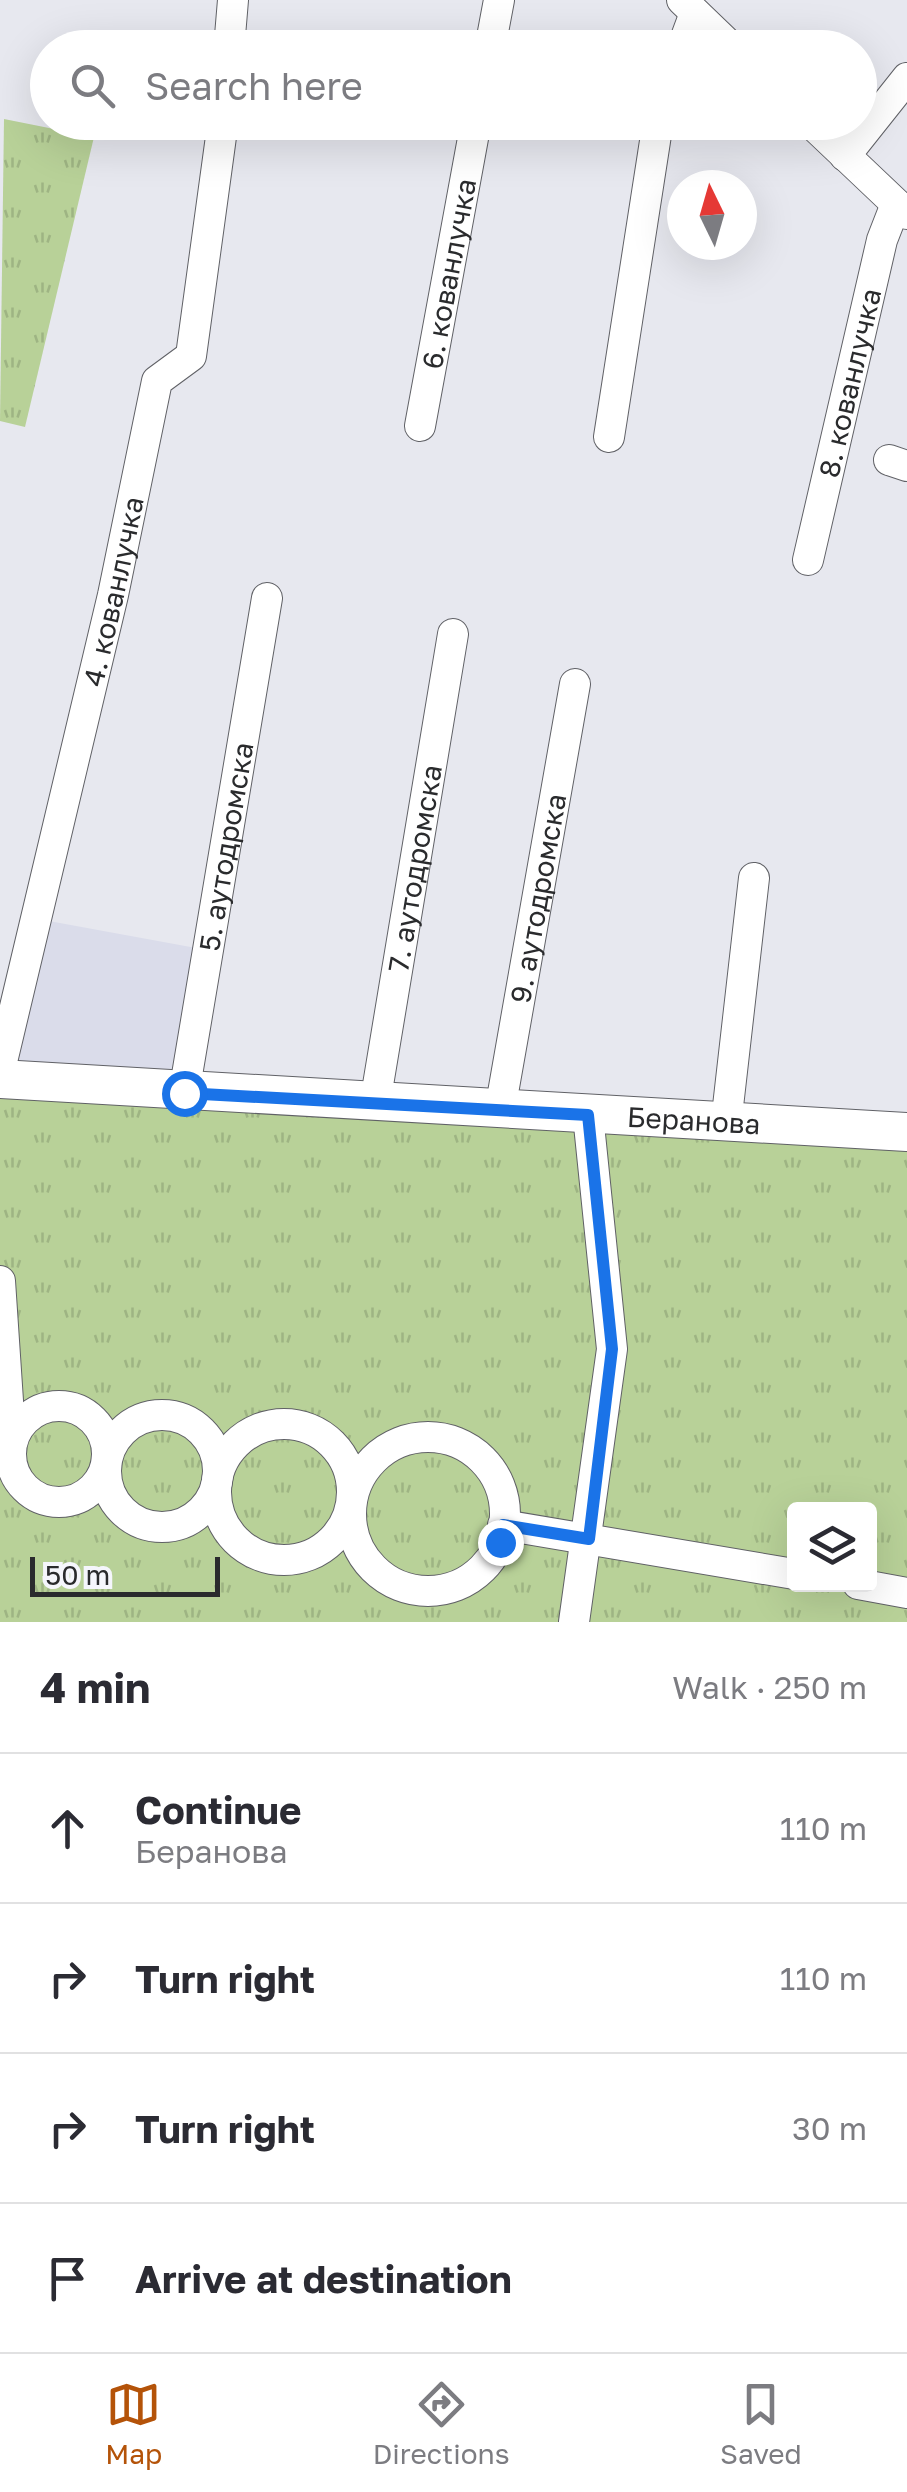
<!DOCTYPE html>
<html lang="en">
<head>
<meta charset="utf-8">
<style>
  :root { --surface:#fff; --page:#f2f2f3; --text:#2b2b33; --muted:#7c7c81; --line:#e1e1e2; --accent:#b45309 }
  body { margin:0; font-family:"Golos Text",sans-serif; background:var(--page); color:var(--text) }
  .controls { position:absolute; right:30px; bottom:30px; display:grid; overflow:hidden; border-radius:10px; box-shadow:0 10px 40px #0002 }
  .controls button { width:90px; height:90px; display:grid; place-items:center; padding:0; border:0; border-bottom:2px solid var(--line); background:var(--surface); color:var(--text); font:50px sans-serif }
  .compass { position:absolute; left:667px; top:170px; width:90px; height:90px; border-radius:50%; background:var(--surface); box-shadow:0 10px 40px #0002; rotate:355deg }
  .scale { position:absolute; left:30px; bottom:25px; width:190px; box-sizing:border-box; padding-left:10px; border:5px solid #2a2b2d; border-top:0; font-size:28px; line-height:35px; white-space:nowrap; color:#2a2b2d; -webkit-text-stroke:8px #f5f6fc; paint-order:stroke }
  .stop { position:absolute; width:30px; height:30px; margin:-22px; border:8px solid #1a73e8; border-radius:50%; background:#fff }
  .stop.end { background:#1a73e8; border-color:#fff; box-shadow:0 2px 10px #0008 }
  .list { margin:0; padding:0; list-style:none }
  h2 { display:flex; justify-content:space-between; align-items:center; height:130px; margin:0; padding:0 40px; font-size:42px }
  h2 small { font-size:32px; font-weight:400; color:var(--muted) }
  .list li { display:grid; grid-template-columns:65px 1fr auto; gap:30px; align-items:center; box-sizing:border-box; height:150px; padding:0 40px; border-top:2px solid var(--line) }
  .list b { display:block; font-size:38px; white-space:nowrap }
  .list p { margin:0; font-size:32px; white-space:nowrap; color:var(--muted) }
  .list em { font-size:32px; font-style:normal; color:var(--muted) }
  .icon { flex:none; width:55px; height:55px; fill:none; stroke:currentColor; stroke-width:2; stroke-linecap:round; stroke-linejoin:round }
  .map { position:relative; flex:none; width:907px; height:1622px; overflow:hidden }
  .search { position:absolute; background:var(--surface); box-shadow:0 10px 40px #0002; left:30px; right:30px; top:30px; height:110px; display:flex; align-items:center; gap:25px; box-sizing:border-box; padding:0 35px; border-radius:55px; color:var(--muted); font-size:38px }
  .sheet { height:730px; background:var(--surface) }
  nav { display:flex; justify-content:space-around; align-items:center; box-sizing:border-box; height:140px; border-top:2px solid var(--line); background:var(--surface); font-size:28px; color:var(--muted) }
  nav a { display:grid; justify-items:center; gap:5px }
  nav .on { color:var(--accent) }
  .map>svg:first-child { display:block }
  .built { fill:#dadcea }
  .grass { fill:url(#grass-tufts); fill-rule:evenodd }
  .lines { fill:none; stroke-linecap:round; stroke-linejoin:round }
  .minor-casing { stroke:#606166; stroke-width:32 }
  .major-casing { stroke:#606166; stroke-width:40 }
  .minor { stroke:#fff; stroke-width:30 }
  .major { stroke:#fff; stroke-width:38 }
  .route { stroke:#1a73e8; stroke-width:12 }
  .labels { text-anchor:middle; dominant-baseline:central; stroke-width:10; stroke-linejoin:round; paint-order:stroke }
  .street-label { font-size:28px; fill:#2a2b2d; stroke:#f5f6fc }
</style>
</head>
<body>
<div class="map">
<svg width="907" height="1622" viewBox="0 0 907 1622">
  <defs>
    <pattern id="grass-tufts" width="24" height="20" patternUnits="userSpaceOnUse" patternTransform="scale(2.5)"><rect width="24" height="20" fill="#b8d198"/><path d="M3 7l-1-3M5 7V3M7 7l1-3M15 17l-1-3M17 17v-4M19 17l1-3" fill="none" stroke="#9eb483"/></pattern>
  </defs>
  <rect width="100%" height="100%" fill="#e7e8ef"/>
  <path class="built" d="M38,919L207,950L184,1093L0,1079Z"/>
  <g class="grass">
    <path d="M4,119L94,137L25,427L0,421Z"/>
    <path d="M0,1079L907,1132V1622H0ZM794,1510H870V1584H794Z"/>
  </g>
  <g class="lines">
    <defs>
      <g id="minor">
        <path d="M682,0L732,48"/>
        <path d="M229,48L233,0"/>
        <path d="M490,48L499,0"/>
        <path d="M682,48L695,13"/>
        <path d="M810,122L907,214"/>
        <path d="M845,156L907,78"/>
        <path id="s1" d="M420,426L476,122"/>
        <path d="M609,437L658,122"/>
        <path d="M889,460L907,466"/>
        <path id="s2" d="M808,560L882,240L896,204"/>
        <path id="s3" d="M0,1070L113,595L157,381L191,356L223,122"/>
        <path id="s4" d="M184,1093L267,598"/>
        <path id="s5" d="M375,1103L453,634"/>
        <path id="s6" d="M500,1110L575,684"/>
        <path d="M726,1124L754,878"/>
        <path d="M0,1281L11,1446"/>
        <circle cx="59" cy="1454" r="48"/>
        <circle cx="162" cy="1471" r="56"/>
        <circle cx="284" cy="1492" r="68"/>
        <circle cx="428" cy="1514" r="77"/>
        <path d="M503,1525L794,1574"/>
        <path d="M858,1584L907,1593"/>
        <path d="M574,1622L612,1349L588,1115"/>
      </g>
      <g id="major">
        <path id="s7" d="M0,1079L907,1132"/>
      </g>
    </defs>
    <use href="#minor" class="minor-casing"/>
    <use href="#major" class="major-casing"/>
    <use href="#minor" class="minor"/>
    <use href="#major" class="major"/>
  </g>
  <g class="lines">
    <path class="route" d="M184,1093L588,1115L612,1349L589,1539L503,1525L500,1542"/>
  </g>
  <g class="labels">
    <g class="street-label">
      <text stroke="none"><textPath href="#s1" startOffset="155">6. кованлучка</textPath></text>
      <text stroke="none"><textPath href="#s2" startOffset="182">8. кованлучка</textPath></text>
      <text stroke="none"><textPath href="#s3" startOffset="492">4. кованлучка</textPath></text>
      <text stroke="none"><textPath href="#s4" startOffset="250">5. аутодромска</textPath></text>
      <text stroke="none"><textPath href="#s5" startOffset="238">7. аутодромска</textPath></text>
      <text stroke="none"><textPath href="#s6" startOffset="215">9. аутодромска</textPath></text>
      <text stroke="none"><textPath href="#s7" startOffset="695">Беранова</textPath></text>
    </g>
  </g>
</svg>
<div class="controls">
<button><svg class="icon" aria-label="layers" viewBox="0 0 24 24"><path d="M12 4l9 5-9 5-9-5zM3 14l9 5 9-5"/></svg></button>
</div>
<svg class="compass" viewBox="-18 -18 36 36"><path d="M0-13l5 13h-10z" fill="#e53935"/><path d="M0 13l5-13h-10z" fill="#7c7c81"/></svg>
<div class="scale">50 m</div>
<div class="stop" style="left:184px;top:1093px"></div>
<div class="stop end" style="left:500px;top:1542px"></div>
<div class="search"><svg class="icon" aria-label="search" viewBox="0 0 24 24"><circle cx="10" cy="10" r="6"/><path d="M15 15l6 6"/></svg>Search here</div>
</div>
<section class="sheet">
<h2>4 min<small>Walk · 250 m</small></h2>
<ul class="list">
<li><svg class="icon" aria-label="ahead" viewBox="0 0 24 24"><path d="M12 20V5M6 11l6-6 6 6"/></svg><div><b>Continue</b><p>Беранова</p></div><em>110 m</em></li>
<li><svg class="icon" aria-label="right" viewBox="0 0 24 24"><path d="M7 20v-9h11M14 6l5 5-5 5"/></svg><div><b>Turn right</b></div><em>110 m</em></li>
<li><svg class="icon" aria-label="right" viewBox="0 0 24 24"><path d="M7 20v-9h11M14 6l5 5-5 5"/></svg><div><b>Turn right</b></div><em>30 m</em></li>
<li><svg class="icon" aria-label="arrive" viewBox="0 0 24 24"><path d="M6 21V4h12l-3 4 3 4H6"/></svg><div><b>Arrive at destination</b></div></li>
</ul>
</section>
<nav>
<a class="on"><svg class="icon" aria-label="map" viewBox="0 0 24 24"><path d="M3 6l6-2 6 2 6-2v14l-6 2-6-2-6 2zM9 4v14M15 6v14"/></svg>Map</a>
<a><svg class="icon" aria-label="directions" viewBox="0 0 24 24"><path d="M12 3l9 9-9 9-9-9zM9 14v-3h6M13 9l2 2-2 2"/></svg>Directions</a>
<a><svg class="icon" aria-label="saved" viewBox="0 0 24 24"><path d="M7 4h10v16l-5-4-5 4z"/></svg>Saved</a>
</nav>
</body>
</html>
